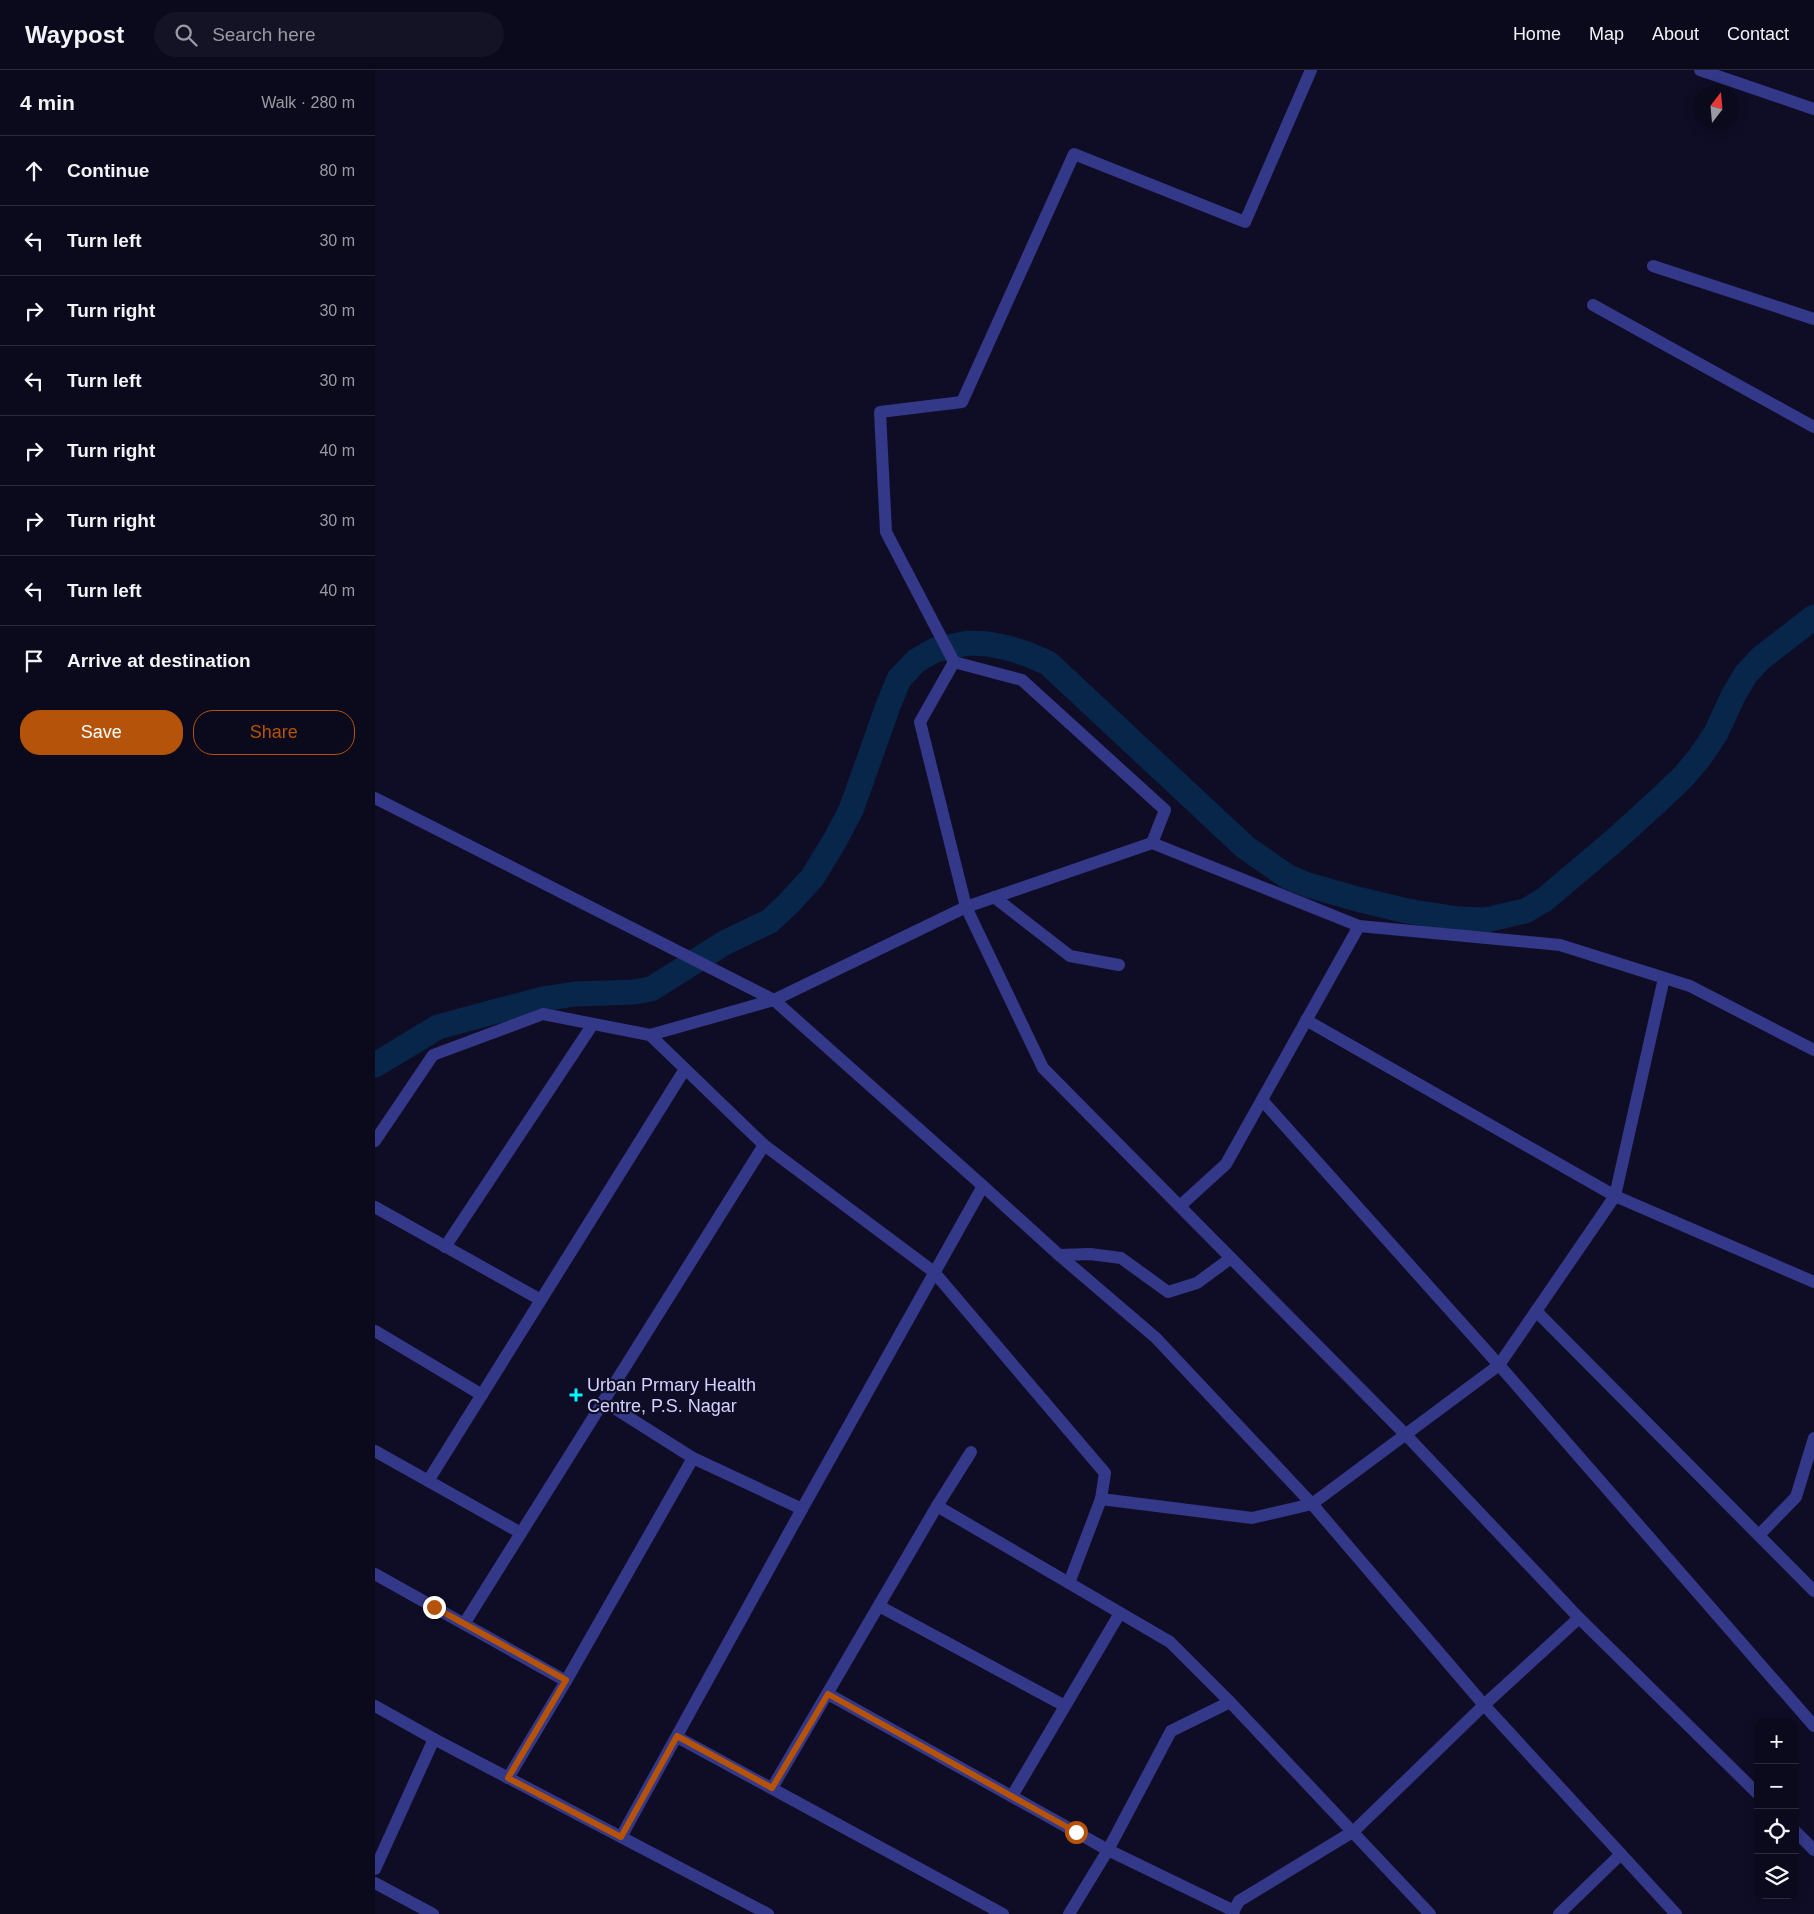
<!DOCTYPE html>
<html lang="en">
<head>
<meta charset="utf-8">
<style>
  :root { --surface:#0b0a1c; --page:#141325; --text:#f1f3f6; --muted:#9a9aa3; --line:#2b2b3b; --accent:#b45309 }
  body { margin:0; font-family:Arial,sans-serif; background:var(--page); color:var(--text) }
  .controls { position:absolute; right:15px; bottom:15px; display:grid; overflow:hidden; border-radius:10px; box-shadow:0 2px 12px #0003 }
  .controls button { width:45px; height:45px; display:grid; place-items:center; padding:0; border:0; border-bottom:1px solid var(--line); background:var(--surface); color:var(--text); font:25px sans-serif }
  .compass { position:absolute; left:1319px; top:15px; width:45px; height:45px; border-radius:50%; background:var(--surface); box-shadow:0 2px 12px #0003; rotate:16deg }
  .stop { position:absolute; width:15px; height:15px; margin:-11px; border:4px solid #b45309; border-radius:50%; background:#fff }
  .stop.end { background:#b45309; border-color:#fff; box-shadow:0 1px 5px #0008 }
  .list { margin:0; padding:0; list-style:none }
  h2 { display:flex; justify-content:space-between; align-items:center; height:65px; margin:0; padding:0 20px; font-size:21px }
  h2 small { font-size:16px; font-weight:400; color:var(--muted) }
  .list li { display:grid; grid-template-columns:32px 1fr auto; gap:15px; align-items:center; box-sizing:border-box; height:70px; padding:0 20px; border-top:1px solid var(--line) }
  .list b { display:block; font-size:19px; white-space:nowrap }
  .list em { font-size:16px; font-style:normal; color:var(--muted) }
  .actions { display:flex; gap:10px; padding:15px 20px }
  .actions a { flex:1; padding:11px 0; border:1px solid var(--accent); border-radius:20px; text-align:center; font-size:18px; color:var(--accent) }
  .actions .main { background:var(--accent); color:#fff }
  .icon { flex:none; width:28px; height:28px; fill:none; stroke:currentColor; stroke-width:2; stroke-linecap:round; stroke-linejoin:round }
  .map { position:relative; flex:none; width:1439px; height:1844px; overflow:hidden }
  header { display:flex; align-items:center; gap:30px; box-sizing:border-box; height:70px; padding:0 25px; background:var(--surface); border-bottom:1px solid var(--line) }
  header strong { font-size:24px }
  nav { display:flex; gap:28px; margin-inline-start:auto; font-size:18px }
  .search { width:350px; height:45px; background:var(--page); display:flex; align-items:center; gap:12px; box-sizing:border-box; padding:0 18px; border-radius:28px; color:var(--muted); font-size:19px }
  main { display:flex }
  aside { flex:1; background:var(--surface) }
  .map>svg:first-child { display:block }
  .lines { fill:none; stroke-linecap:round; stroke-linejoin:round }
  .canal { stroke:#08264a; stroke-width:25 }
  .minor { stroke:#343889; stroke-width:12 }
  .route { stroke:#b45309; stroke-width:6 }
  .poi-dot { fill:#00f9fd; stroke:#0f0d26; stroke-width:2 }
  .labels { text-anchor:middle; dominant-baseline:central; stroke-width:4.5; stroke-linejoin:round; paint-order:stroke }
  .poi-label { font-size:18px; fill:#d3d2ff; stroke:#0f0d26; text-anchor:start }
</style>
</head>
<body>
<header>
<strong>Waypost</strong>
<div class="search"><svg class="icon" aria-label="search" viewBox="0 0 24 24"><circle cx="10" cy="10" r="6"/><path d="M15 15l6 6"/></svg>Search here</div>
<nav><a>Home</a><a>Map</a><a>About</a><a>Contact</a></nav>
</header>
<main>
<aside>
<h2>4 min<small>Walk · 280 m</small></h2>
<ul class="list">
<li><svg class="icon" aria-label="ahead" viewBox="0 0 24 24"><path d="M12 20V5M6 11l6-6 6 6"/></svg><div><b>Continue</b></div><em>80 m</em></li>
<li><svg class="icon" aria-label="left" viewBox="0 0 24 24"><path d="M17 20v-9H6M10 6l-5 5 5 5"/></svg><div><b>Turn left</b></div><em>30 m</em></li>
<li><svg class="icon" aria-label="right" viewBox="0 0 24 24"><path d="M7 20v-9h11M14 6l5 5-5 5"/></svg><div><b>Turn right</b></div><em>30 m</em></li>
<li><svg class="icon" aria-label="left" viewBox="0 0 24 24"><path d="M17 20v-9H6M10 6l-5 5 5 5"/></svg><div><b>Turn left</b></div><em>30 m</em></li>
<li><svg class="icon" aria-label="right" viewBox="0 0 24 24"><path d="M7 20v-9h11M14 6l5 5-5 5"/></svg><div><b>Turn right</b></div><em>40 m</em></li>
<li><svg class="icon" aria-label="right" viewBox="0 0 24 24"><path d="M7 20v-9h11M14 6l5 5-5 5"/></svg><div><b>Turn right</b></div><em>30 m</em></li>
<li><svg class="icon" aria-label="left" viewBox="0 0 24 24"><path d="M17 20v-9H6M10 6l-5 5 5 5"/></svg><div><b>Turn left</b></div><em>40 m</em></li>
<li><svg class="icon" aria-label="arrive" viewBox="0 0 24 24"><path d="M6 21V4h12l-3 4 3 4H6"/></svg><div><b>Arrive at destination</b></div></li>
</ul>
<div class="actions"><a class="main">Save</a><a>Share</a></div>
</aside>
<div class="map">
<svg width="1439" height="1844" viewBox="0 0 1439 1844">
  <rect width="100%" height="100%" fill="#0f0d26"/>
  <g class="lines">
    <path class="canal" d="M0,995L63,957L122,941L168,929L200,924L259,922L276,919L351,872L395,851L413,834L437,808L459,772L476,740L513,636L524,609L541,591L560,580L593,573L613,574L633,578L652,584L673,593L870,777L913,807L933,815L982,829L1032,841L1083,849L1111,850L1150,841L1169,830L1240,770L1284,730L1309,706L1325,687L1341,663L1358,626L1371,604L1386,588L1439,547"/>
    <g class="minor">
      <path d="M1325,0L1439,39"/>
      <path d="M1278,196L1439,249"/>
      <path d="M1218,235L1439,357"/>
      <path d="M579,592L511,462L505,342L587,332L699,84L870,152L936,0"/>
      <path d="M0,728L399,930L608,1116L684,1185L781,1268L937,1434L1109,1635L1301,1844"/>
      <path d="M777,773L790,740L647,610L579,592L545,652L591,837L668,998L1032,1366L1204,1548"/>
      <path d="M619,827L695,886L744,895"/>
      <path d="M931,950L1240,1126L1439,1212"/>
      <path d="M275,965L389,1075"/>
      <path d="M887,1030L1124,1295L1439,1656"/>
      <path d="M0,1071L58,985L168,944L275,965L399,930L591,837L777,773L984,856L1185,875L1315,916L1439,980"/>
      <path d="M805,1136L851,1094L984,856"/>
      <path d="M0,1137L166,1230"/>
      <path d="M70,1177L218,954"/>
      <path d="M684,1185L715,1184L746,1188L793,1222L822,1213L856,1188"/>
      <path d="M1161,1241L1439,1521"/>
      <path d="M0,1261L107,1325"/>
      <path d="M228,1331L318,1388"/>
      <path d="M0,1381L146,1463"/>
      <path d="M53,1411L310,999"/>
      <path d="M562,1436L596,1382"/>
      <path d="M1384,1465L1421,1427L1439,1368"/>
      <path d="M0,1504L191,1611L133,1708"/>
      <path d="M694,1513L726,1429"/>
      <path d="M504,1536L690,1636"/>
      <path d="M89,1554L389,1075L559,1202L730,1403L726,1429L877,1448L937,1434L1124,1295L1240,1126L1289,908"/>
      <path d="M191,1611L318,1388L427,1439L608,1116"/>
      <path d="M453,1624L733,1780L859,1841"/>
      <path d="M855,1632L1055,1844"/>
      <path d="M0,1636L59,1669"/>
      <path d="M302,1667L628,1844"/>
      <path d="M397,1718L562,1436L795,1572L855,1632L796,1661L733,1780L694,1844"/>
      <path d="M637,1726L745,1543"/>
      <path d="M1420,1761L1439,1780"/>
      <path d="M246,1767L427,1439"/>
      <path d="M0,1799L59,1669L393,1844"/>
      <path d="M0,1813L58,1844"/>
      <path d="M857,1844L864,1831L979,1761L1109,1635L1204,1548L1383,1724"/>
      <path d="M1184,1844L1246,1784"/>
    </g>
  </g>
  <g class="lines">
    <path class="route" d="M59,1537L191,1610L133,1708L246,1767L302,1666L397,1718L453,1624L701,1762"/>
  </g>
  <path class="poi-dot" d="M198.5 1317.5h5v5h5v5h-5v5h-5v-5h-5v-5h5z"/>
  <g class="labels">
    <g class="poi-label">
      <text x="212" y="1315">Urban Prmary Health<tspan x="212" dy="21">Centre, P.S. Nagar</tspan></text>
    </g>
  </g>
</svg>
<div class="controls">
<button>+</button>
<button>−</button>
<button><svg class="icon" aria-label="locate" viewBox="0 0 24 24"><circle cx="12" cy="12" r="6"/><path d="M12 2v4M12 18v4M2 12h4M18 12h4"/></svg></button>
<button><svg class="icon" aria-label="layers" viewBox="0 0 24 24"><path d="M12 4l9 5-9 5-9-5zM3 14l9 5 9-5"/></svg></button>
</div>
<svg class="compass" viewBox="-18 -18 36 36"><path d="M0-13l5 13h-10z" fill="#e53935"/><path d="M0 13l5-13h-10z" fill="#9a9aa3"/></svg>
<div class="stop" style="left:701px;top:1762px"></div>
<div class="stop end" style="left:59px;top:1537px"></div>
</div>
</main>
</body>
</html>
